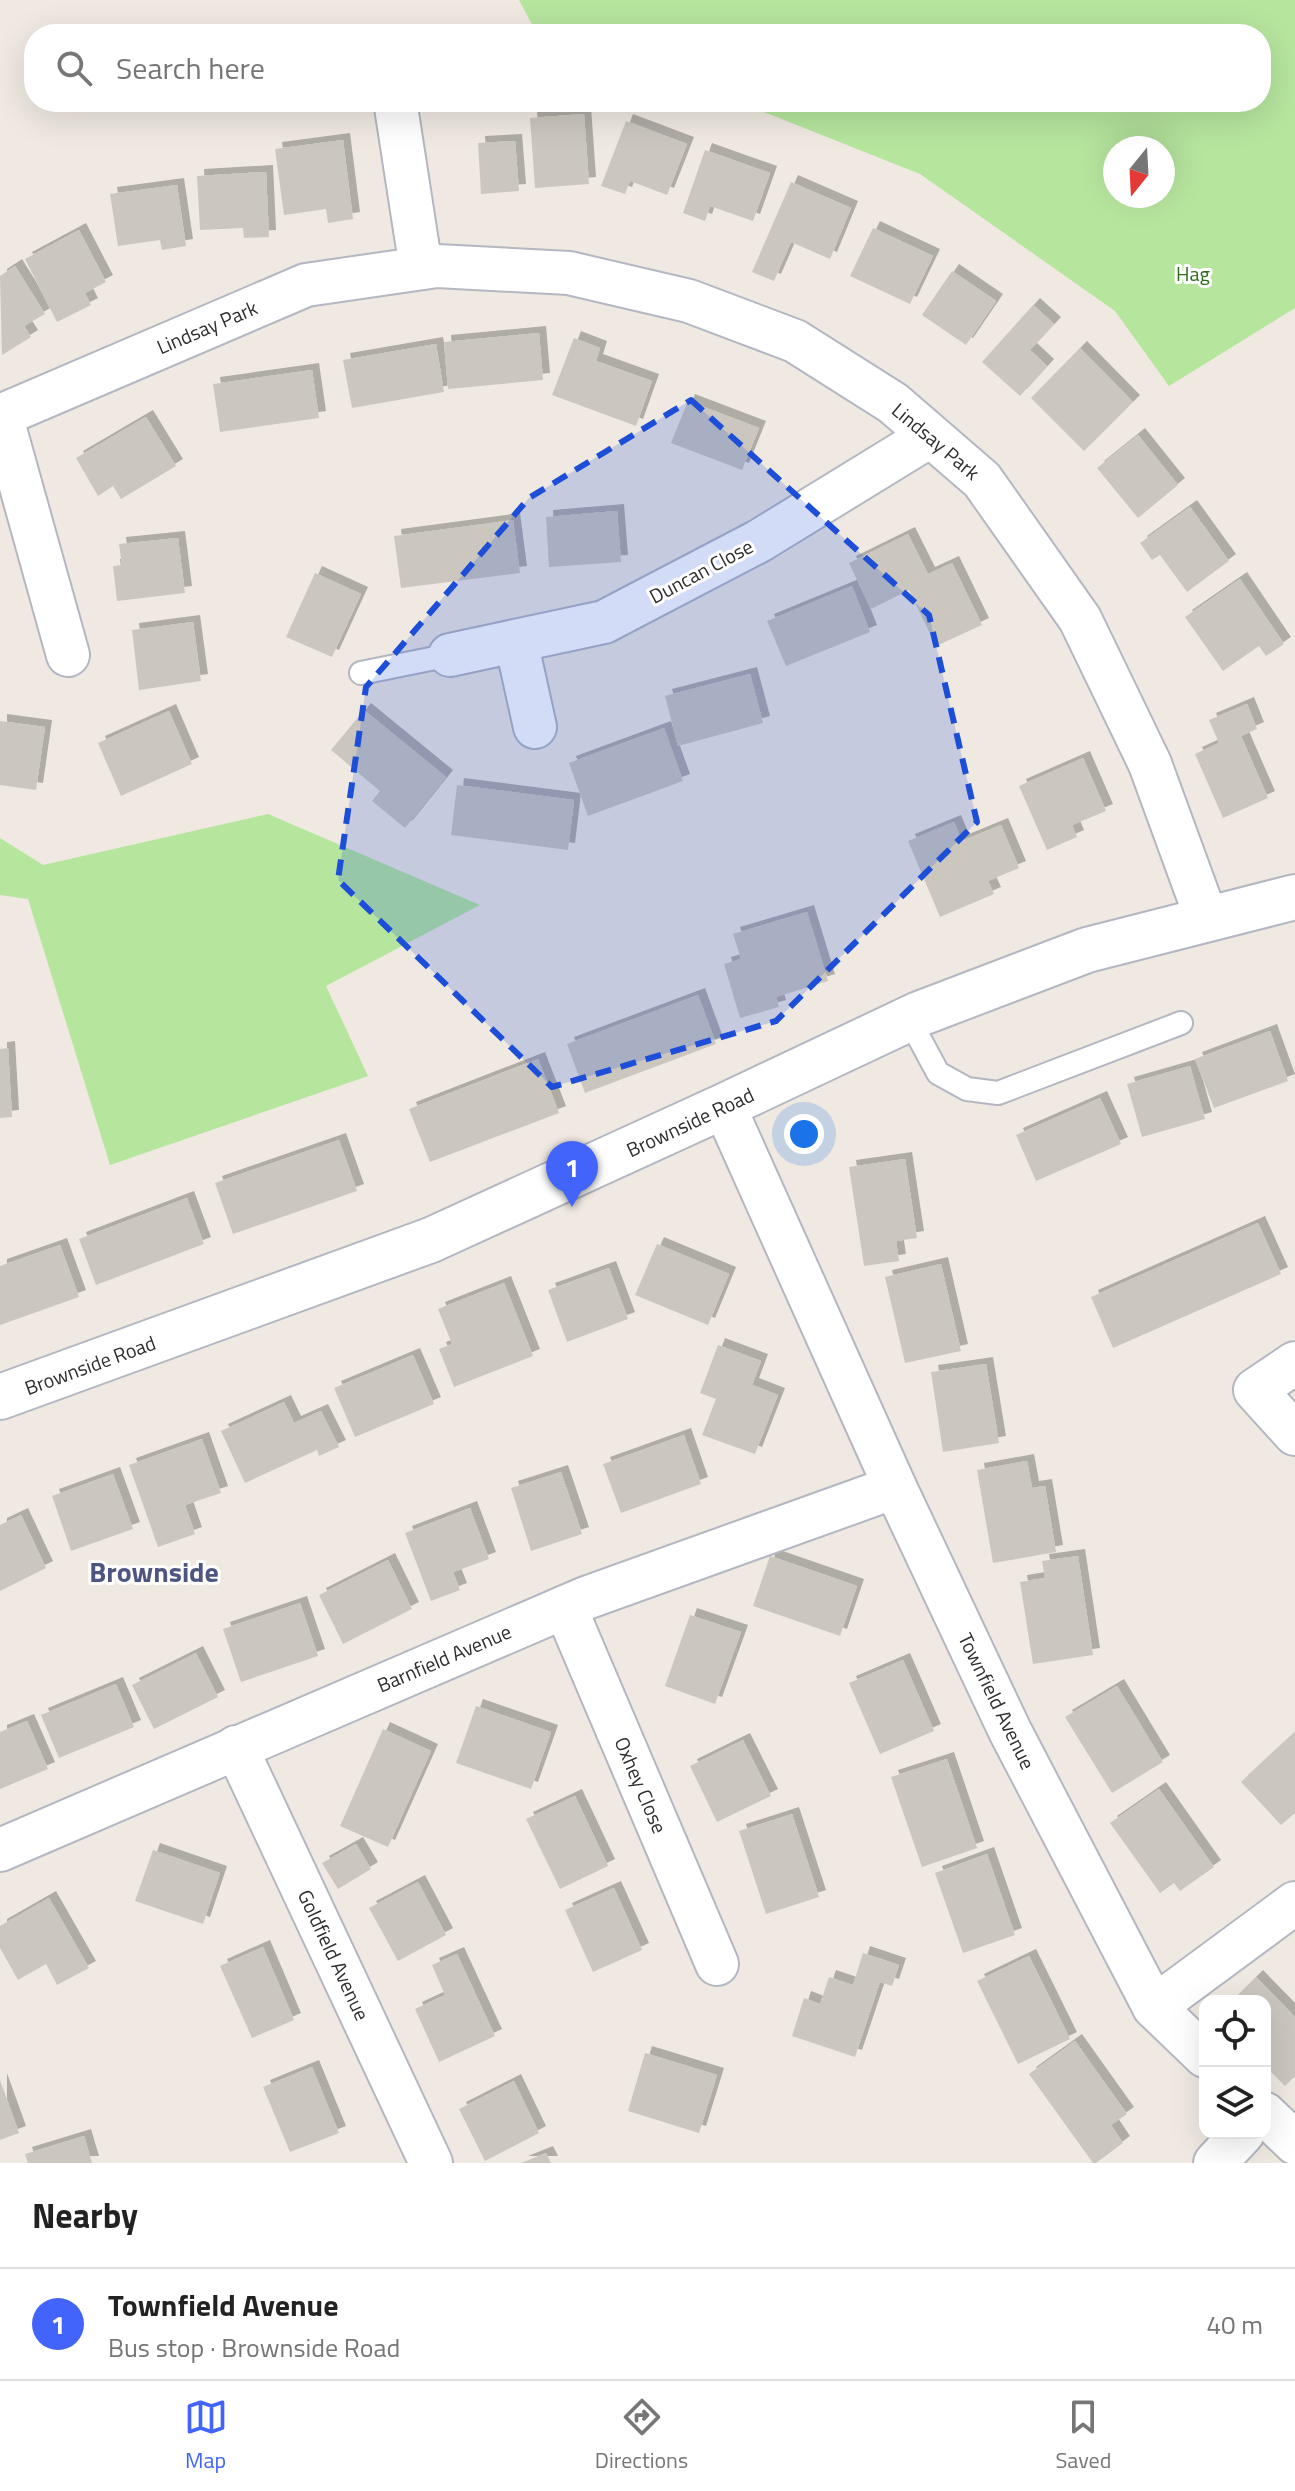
<!DOCTYPE html>
<html lang="en">
<head>
<meta charset="utf-8">
<style>
  :root { --surface:#fff; --page:#f2f2f2; --text:#222; --muted:#767676; --line:#e0e0e0; --accent:#4264fb }
  body { margin:0; font-family:"Titillium Web",sans-serif; background:var(--page); color:var(--text) }
  .controls { position:absolute; right:24px; bottom:24px; display:grid; overflow:hidden; border-radius:16px; box-shadow:0 8px 32px #0002 }
  .controls button { width:72px; height:72px; display:grid; place-items:center; padding:0; border:0; border-bottom:2px solid var(--line); background:var(--surface); color:var(--text); font:40px sans-serif }
  .compass { position:absolute; left:1103px; top:136px; width:72px; height:72px; border-radius:50%; background:var(--surface); box-shadow:0 8px 32px #0002; rotate:198deg }
  .you { position:absolute; left:804px; top:1134px; width:28px; height:28px; margin:-20px; border:6px solid #fff; border-radius:50%; background:#1a73e8; box-shadow:0 0 0 12px #1a73e833 }
  .badge { display:grid; place-items:center; width:52px; height:52px; border-radius:50%; background:var(--accent); color:#fff; font-size:26px; font-weight:700 }
  .pin { position:absolute; translate:-50% -66px; filter:drop-shadow(0 2px 4px #0008) }
  .pin::after { content:''; position:absolute; top:42px; width:28px; height:24px; background:inherit; clip-path:polygon(0 0,100% 0,50% 100%) }
  .list { margin:0; padding:0; list-style:none }
  h2 { display:flex; justify-content:space-between; align-items:center; height:104px; margin:0; padding:0 32px; font-size:34px }
  h2 small { font-size:26px; font-weight:400; color:var(--muted) }
  .list li { display:grid; grid-template-columns:52px 1fr auto; gap:24px; align-items:center; box-sizing:border-box; height:112px; padding:0 32px; border-top:2px solid var(--line) }
  .list b { display:block; font-size:30px; white-space:nowrap }
  .list p { margin:0; font-size:26px; white-space:nowrap; color:var(--muted) }
  .list em { font-size:26px; font-style:normal; color:var(--muted) }
  .icon { flex:none; width:44px; height:44px; fill:none; stroke:currentColor; stroke-width:2; stroke-linecap:round; stroke-linejoin:round }
  .map { position:relative; flex:none; width:1295px; height:2163px; overflow:hidden }
  .search { position:absolute; background:var(--surface); box-shadow:0 8px 32px #0002; left:24px; right:24px; top:24px; height:88px; display:flex; align-items:center; gap:20px; box-sizing:border-box; padding:0 28px; border-radius:32px; color:var(--muted); font-size:30px }
  .sheet { height:216px; background:var(--surface) }
  nav { display:flex; justify-content:space-around; align-items:center; box-sizing:border-box; height:112px; border-top:2px solid var(--line); background:var(--surface); font-size:22px; color:var(--muted) }
  nav a { display:grid; justify-items:center; gap:4px }
  nav .on { color:var(--accent) }
  .map>svg:first-child { display:block }
  .green { fill:#b6e59e; fill-rule:evenodd }
  .building { fill:#cbc7bf; filter:url(#shadow) }
  .lines { fill:none; stroke-linecap:round; stroke-linejoin:round }
  .lane-casing { stroke:#b4b7c1; stroke-width:26 }
  .street-casing { stroke:#b4b7c1; stroke-width:46 }
  .secondary-casing { stroke:#b4b7c1; stroke-width:48 }
  .lane { stroke:#fff; stroke-width:22 }
  .street { stroke:#fff; stroke-width:42 }
  .secondary { stroke:#fff; stroke-width:44 }
  .marked { fill:#1d4ed8; fill-opacity:0.2; stroke:#1d4ed8; stroke-width:6; stroke-dasharray:16 10; stroke-linejoin:round }
  .labels { text-anchor:middle; dominant-baseline:central; stroke-width:6; stroke-linejoin:round; paint-order:stroke }
  .park-label { font-size:20px; fill:#2c6e1b; stroke:#fff }
  .street-label { font-size:20px; fill:#2e2e2e; stroke:#fff }
  .district-label { font-size:28px; font-weight:bold; fill:#4d5680; stroke:#fff }
</style>
</head>
<body>
<div class="map">
<svg width="1295" height="2163" viewBox="0 0 1295 2163">
  <defs>
    <filter id="shadow"><feDropShadow dx="7" dy="-7" stdDeviation="0" flood-color="#0004"/></filter>
  </defs>
  <rect width="100%" height="100%" fill="#efe9e1"/>
  <g class="green">
    <path d="M519,0H1295V308L1169,386L1115,311L920,174L739,102H1261V34H537ZM1115,148H1163V196H1115Z"/>
    <path d="M268,814L480,905L326,986L368,1076L110,1165L28,899L0,895V838L43,865Z"/>
  </g>
  <g class="building">
    <path d="M584,114L589,184L535,188L530,118Z"/>
    <path d="M626,121L687,144L667,195L630,181L625,194L601,186Z"/>
    <path d="M343,140L353,219L328,223L326,209L284,215L275,149Z"/>
    <path d="M515,141L519,191L481,194L478,143Z"/>
    <path d="M705,150L770,173L753,221L710,206L705,221L683,213Z"/>
    <path d="M266,172L269,237L244,238L243,228L200,230L197,176Z"/>
    <path d="M791,182L851,208L830,259L791,242L774,281L752,272Z"/>
    <path d="M177,185L186,246L162,250L160,240L118,246L110,194Z"/>
    <path d="M873,228L933,256L910,304L850,276Z"/>
    <path d="M79,230L106,282L85,293L91,305L57,322L25,259Z"/>
    <path d="M15,266L45,314L24,326L31,337L2,355L0,276Z"/>
    <path d="M952,271L996,301L966,345L922,315Z"/>
    <path d="M1033,305L1054,324L1030,350L1047,366L1020,396L982,362Z"/>
    <path d="M539,333L543,380L448,389L444,342Z"/>
    <path d="M574,338L600,348L596,361L652,381L636,426L552,395Z"/>
    <path d="M436,344L444,392L352,408L343,360Z"/>
    <path d="M1080,348L1133,402L1084,451L1031,398Z"/>
    <path d="M312,370L319,418L220,432L213,384Z"/>
    <path d="M688,401L759,428L742,470L671,443Z"/>
    <path d="M146,417L176,466L121,499L113,486L98,496L76,458Z"/>
    <path d="M1138,435L1178,485L1138,518L1097,468Z"/>
    <path d="M1190,507L1229,561L1187,592L1160,555L1152,560L1140,543Z"/>
    <path d="M617,511L621,562L549,567L546,517Z"/>
    <path d="M513,520L520,573L401,588L394,536Z"/>
    <path d="M908,534L928,574L952,563L982,625L936,646L909,590L871,609L849,563Z"/>
    <path d="M178,538L185,593L117,601L113,566L122,565L119,544Z"/>
    <path d="M315,573L361,594L332,657L286,637Z"/>
    <path d="M1240,579L1284,644L1266,656L1259,646L1223,671L1185,617Z"/>
    <path d="M852,586L870,632L786,666L767,621Z"/>
    <path d="M193,622L201,681L139,690L132,630Z"/>
    <path d="M750,674L763,723L678,746L665,696Z"/>
    <path d="M1247,704L1257,729L1241,736L1268,798L1223,818L1195,754L1219,743L1209,720Z"/>
    <path d="M364,710L446,777L405,828L372,801L380,791L331,750Z"/>
    <path d="M169,711L192,764L121,796L98,743Z"/>
    <path d="M0,721L45,727L36,790L0,785Z"/>
    <path d="M664,728L683,781L588,816L569,763Z"/>
    <path d="M1083,758L1106,811L1072,825L1077,837L1047,850L1019,786Z"/>
    <path d="M457,785L574,800L568,850L451,835Z"/>
    <path d="M954,822L962,841L1001,825L1019,868L988,881L994,894L940,917L908,841Z"/>
    <path d="M807,912L828,981L776,997L779,1007L740,1018L724,964L741,959L733,934Z"/>
    <path d="M698,995L716,1044L585,1093L567,1044Z"/>
    <path d="M1270,1031L1288,1081L1214,1108L1195,1059Z"/>
    <path d="M8,1048L12,1117L0,1118V1049Z"/>
    <path d="M538,1059L559,1113L430,1162L409,1109Z"/>
    <path d="M1190,1066L1205,1119L1142,1137L1127,1084Z"/>
    <path d="M1100,1098L1121,1144L1036,1181L1016,1135Z"/>
    <path d="M339,1140L357,1191L233,1234L215,1183Z"/>
    <path d="M905,1159L917,1238L896,1241L899,1261L864,1266L849,1167Z"/>
    <path d="M187,1198L204,1244L96,1285L79,1239Z"/>
    <path d="M1258,1223L1281,1274L1113,1348L1091,1297Z"/>
    <path d="M657,1244L729,1274L708,1325L635,1295Z"/>
    <path d="M60,1245L79,1297L0,1325V1266Z"/>
    <path d="M941,1264L961,1351L905,1363L885,1277Z"/>
    <path d="M609,1268L628,1319L567,1342L548,1290Z"/>
    <path d="M504,1283L533,1356L454,1387L439,1349L452,1344L438,1309Z"/>
    <path d="M718,1345L761,1361L752,1385L778,1395L755,1454L702,1435L716,1399L700,1393Z"/>
    <path d="M413,1355L434,1404L355,1437L334,1388Z"/>
    <path d="M986,1364L999,1443L943,1452L931,1372Z"/>
    <path d="M284,1402L294,1423L321,1411L339,1447L319,1456L317,1450L245,1483L221,1431Z"/>
    <path d="M684,1435L701,1484L621,1513L603,1464Z"/>
    <path d="M202,1439L221,1493L185,1505L195,1534L158,1547L129,1465Z"/>
    <path d="M1027,1461L1032,1488L1045,1486L1056,1552L993,1563L977,1470Z"/>
    <path d="M561,1472L582,1534L531,1551L511,1488Z"/>
    <path d="M113,1474L133,1529L71,1551L52,1496Z"/>
    <path d="M470,1508L489,1559L453,1572L460,1590L431,1601L405,1533Z"/>
    <path d="M21,1515L46,1568L0,1591V1525Z"/>
    <path d="M770,1556L857,1586L840,1636L753,1606Z"/>
    <path d="M1078,1556L1093,1655L1033,1664L1020,1582L1045,1578L1042,1561Z"/>
    <path d="M388,1560L412,1609L343,1644L319,1595Z"/>
    <path d="M300,1603L318,1656L241,1682L223,1629Z"/>
    <path d="M690,1615L741,1632L715,1704L665,1686Z"/>
    <path d="M196,1653L218,1697L154,1729L132,1685Z"/>
    <path d="M903,1660L934,1731L880,1754L849,1683Z"/>
    <path d="M116,1684L134,1727L59,1758L41,1715Z"/>
    <path d="M1117,1686L1163,1762L1112,1793L1065,1717Z"/>
    <path d="M476,1706L551,1732L531,1789L456,1763Z"/>
    <path d="M27,1721L48,1769L0,1789V1732Z"/>
    <path d="M383,1729L431,1751L388,1847L340,1826Z"/>
    <path d="M1295,1732V1813L1281,1825L1241,1782Z"/>
    <path d="M743,1740L771,1796L717,1822L690,1766Z"/>
    <path d="M947,1759L977,1848L922,1867L891,1777Z"/>
    <path d="M1159,1789L1214,1867L1180,1891L1174,1883L1160,1893L1110,1823Z"/>
    <path d="M575,1796L608,1866L560,1889L526,1819Z"/>
    <path d="M792,1814L819,1897L766,1914L739,1831Z"/>
    <path d="M356,1844L371,1869L338,1889L322,1863Z"/>
    <path d="M153,1850L220,1873L203,1924L135,1901Z"/>
    <path d="M987,1854L1015,1935L963,1953L935,1873Z"/>
    <path d="M418,1882L446,1935L398,1961L369,1908Z"/>
    <path d="M614,1888L642,1950L593,1972L565,1910Z"/>
    <path d="M49,1898L89,1968L57,1985L46,1964L18,1980L0,1948V1926Z"/>
    <path d="M263,1947L294,2020L252,2038L220,1966Z"/>
    <path d="M863,1953L899,1965L892,1986L880,1982L855,2057L792,2036L804,1998L820,2004L829,1977L853,1985Z"/>
    <path d="M457,1954L495,2036L439,2062L415,2009L445,1995L432,1965Z"/>
    <path d="M1029,1956L1070,2039L1018,2064L977,1981Z"/>
    <path d="M1256,1977L1295,2017V2076L1285,2086L1265,2066V2001H1232Z"/>
    <path d="M1075,2041L1127,2114L1111,2125L1123,2143L1096,2163H1093L1029,2074Z"/>
    <path d="M645,2053L717,2075L699,2133L628,2111Z"/>
    <path d="M312,2067L339,2133L290,2152L263,2087Z"/>
    <path d="M0,2080L19,2133L0,2140Z"/>
    <path d="M514,2081L539,2133L485,2161L459,2109Z"/>
    <path d="M84,2136L92,2163H28L25,2154Z"/>
    <path d="M546,2153L551,2163H521Z"/>
  </g>
  <g class="lines">
    <defs>
      <g id="lane">
        <path d="M361,673L450,655"/>
        <path d="M909,1019L938,1073L967,1089L998,1093L1181,1023"/>
      </g>
      <g id="street">
        <path d="M396,107L421,268"/>
        <path d="M1,415L68,655"/>
        <path d="M0,416L306,285L437,266L569,273L689,301L795,341L893,403L982,480L1080,619L1150,764L1207,920"/>
        <path d="M516,641L535,727"/>
        <path d="M450,655L604,622L759,541L930,436"/>
        <path d="M724,1106L895,1487L1010,1731L1154,2007L1205,2056"/>
        <path d="M1295,1363L1255,1390L1295,1434"/>
        <path d="M565,1607L717,1964"/>
        <path d="M236,1747L431,2163"/>
        <path d="M0,1850L586,1598L895,1487"/>
        <path d="M1154,2007L1295,1903"/>
        <path d="M1265,2114L1295,2143"/>
        <path d="M1215,2163L1243,2133"/>
      </g>
      <path id="secondary" d="M0,1397L431,1240L724,1106L919,1014L1087,950L1295,897"/>
    </defs>
    <use href="#lane" class="lane-casing"/>
    <use href="#street" class="street-casing"/>
    <use href="#secondary" class="secondary-casing"/>
    <use href="#lane" class="lane"/>
    <use href="#street" class="street"/>
    <use href="#secondary" class="secondary"/>
  </g>
  <path class="marked" d="M691,400L929,615L977,822L776,1021L552,1087L338,880L366,687L529,498Z"/>
  <g class="labels">
    <g class="park-label">
      <text x="1193" y="273">Hag</text>
    </g>
    <g class="street-label">
      <text transform="translate(207 327) rotate(-23)">Lindsay Park</text>
      <text transform="translate(936 441) rotate(40)">Lindsay Park</text>
      <text transform="translate(701 571) rotate(-28)">Duncan Close</text>
      <text transform="translate(690 1122) rotate(-25)">Brownside Road</text>
      <text transform="translate(90 1365) rotate(-20)">Brownside Road</text>
      <text transform="translate(444 1658) rotate(-23)">Barnfield Avenue</text>
      <text transform="translate(997 1701) rotate(64)">Townfield Avenue</text>
      <text transform="translate(641 1785) rotate(67)">Oxhey Close</text>
      <text transform="translate(334 1955) rotate(65)">Goldfield Avenue</text>
    </g>
    <g class="district-label">
      <text x="154" y="1571">Brownside</text>
    </g>
  </g>
</svg>
<div class="controls">
<button><svg class="icon" aria-label="locate" viewBox="0 0 24 24"><circle cx="12" cy="12" r="6"/><path d="M12 2v4M12 18v4M2 12h4M18 12h4"/></svg></button>
<button><svg class="icon" aria-label="layers" viewBox="0 0 24 24"><path d="M12 4l9 5-9 5-9-5zM3 14l9 5 9-5"/></svg></button>
</div>
<svg class="compass" viewBox="-18 -18 36 36"><path d="M0-13l5 13h-10z" fill="#e53935"/><path d="M0 13l5-13h-10z" fill="#767676"/></svg>
<div class="you"></div>
<div class="pin badge" style="left:572px;top:1207px">1</div>
<div class="search"><svg class="icon" aria-label="search" viewBox="0 0 24 24"><circle cx="10" cy="10" r="6"/><path d="M15 15l6 6"/></svg>Search here</div>
</div>
<section class="sheet">
<h2>Nearby<small></small></h2>
<ul class="list">
<li><span class="badge">1</span><div><b>Townfield Avenue</b><p>Bus stop · Brownside Road</p></div><em>40 m</em></li>
</ul>
</section>
<nav>
<a class="on"><svg class="icon" aria-label="map" viewBox="0 0 24 24"><path d="M3 6l6-2 6 2 6-2v14l-6 2-6-2-6 2zM9 4v14M15 6v14"/></svg>Map</a>
<a><svg class="icon" aria-label="directions" viewBox="0 0 24 24"><path d="M12 3l9 9-9 9-9-9zM9 14v-3h6M13 9l2 2-2 2"/></svg>Directions</a>
<a><svg class="icon" aria-label="saved" viewBox="0 0 24 24"><path d="M7 4h10v16l-5-4-5 4z"/></svg>Saved</a>
</nav>
</body>
</html>
